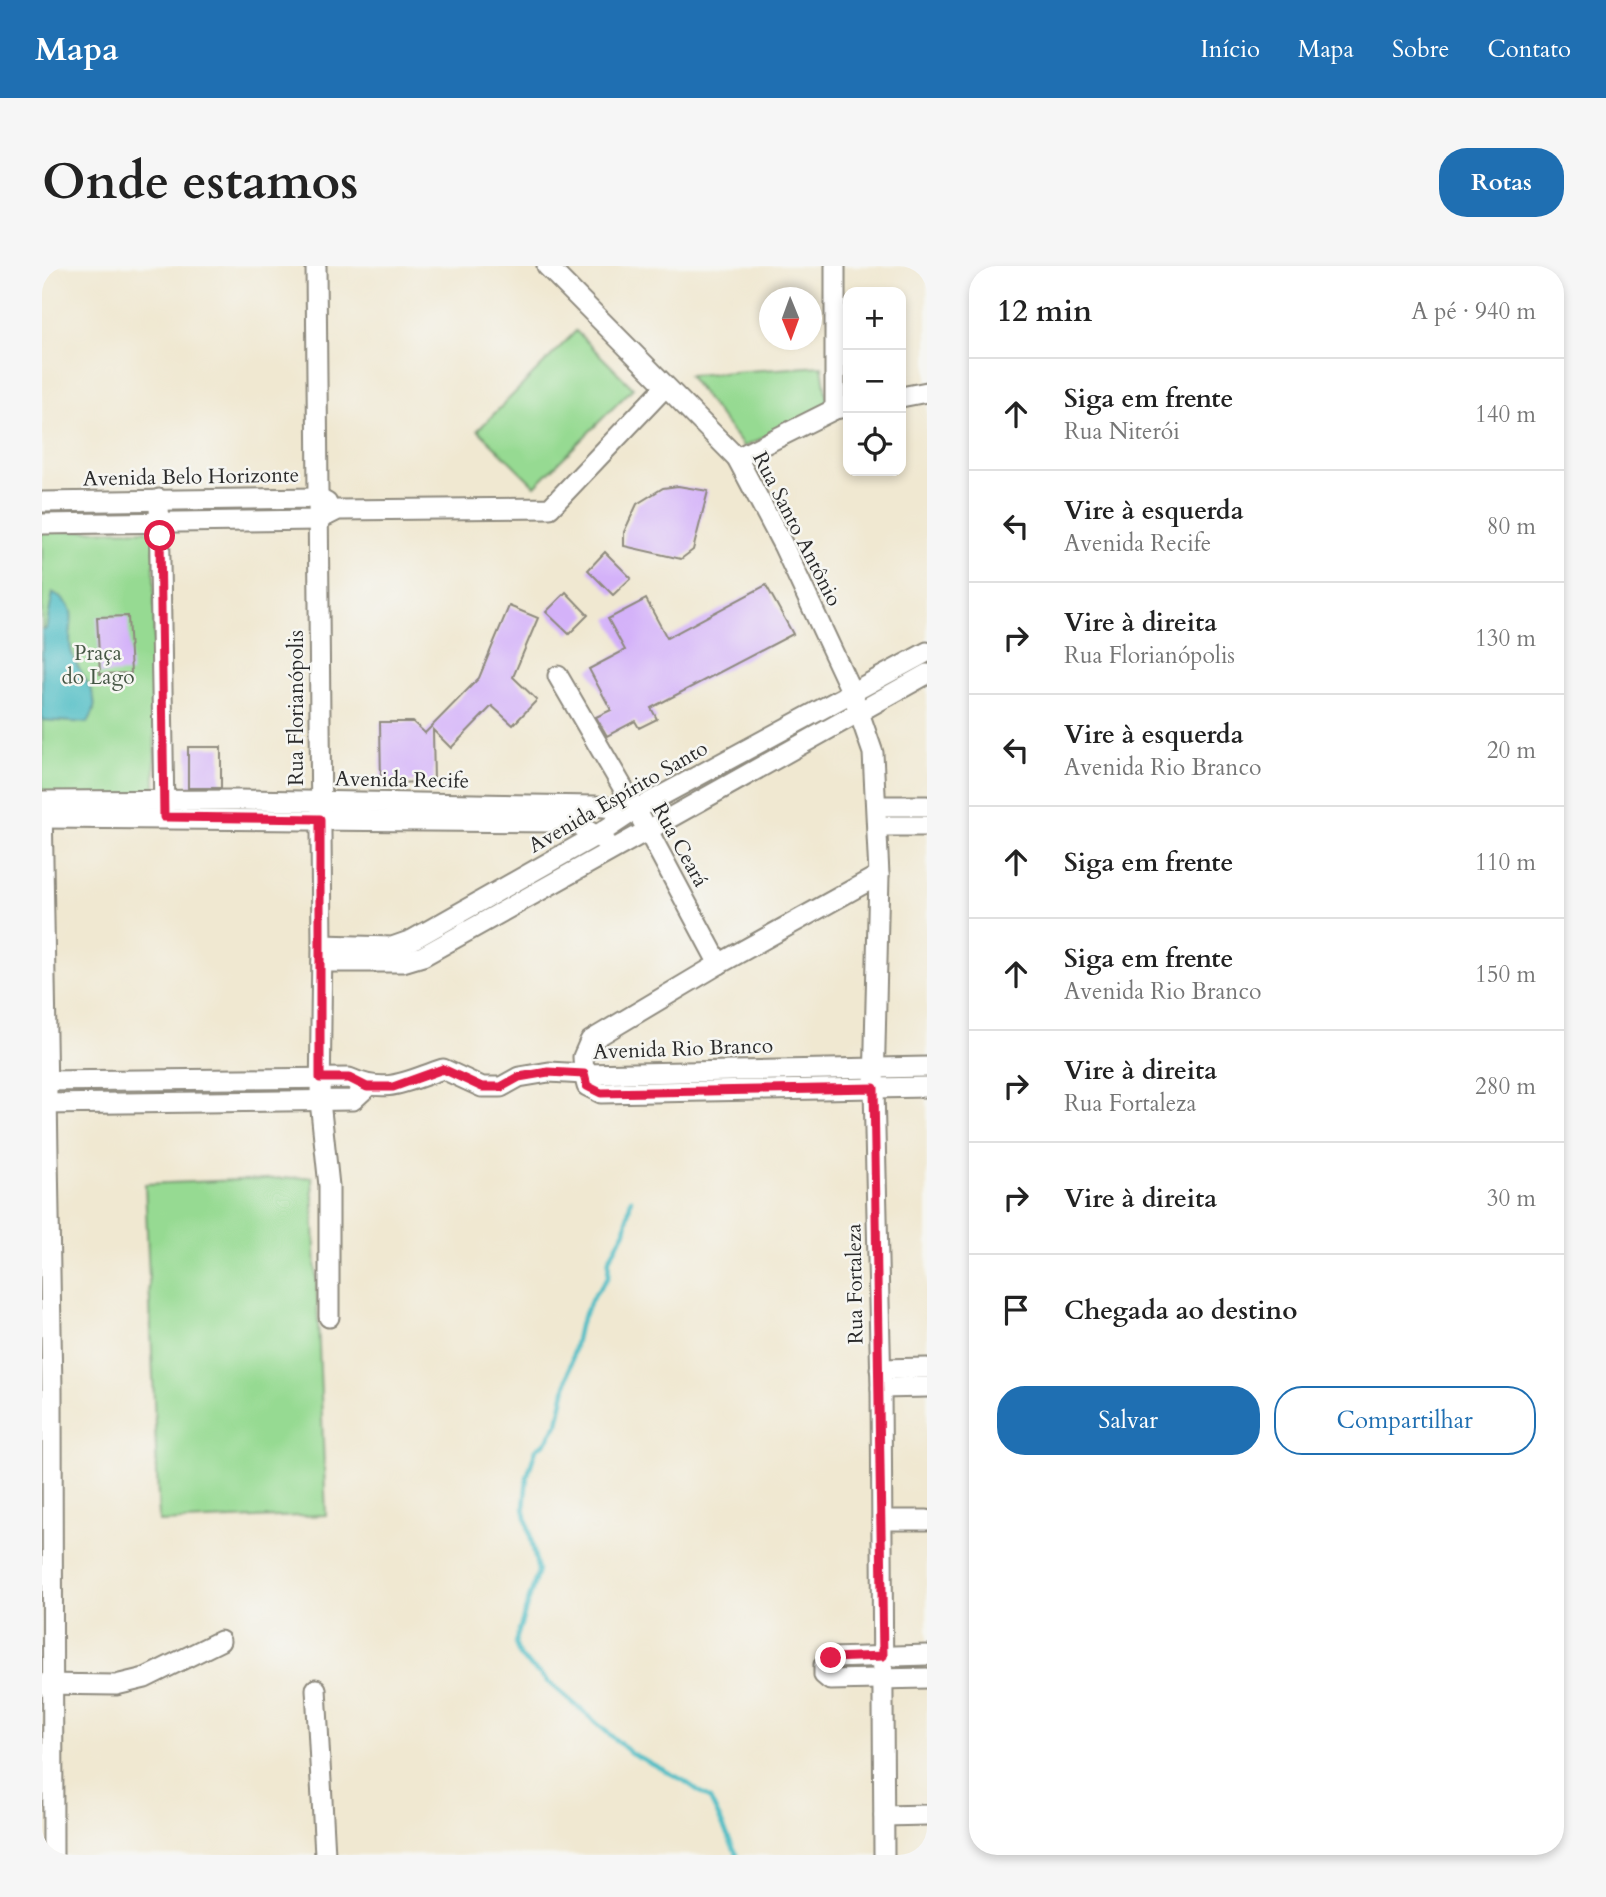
<!DOCTYPE html>
<html lang="pt">
<head>
<meta charset="utf-8">
<style>
  :root { --surface:#fff; --page:#f6f6f6; --text:#222; --muted:#767676; --line:#e0e0e0; --accent:#1f6fb2 }
  body { margin:0; font-family:Cardo,serif; background:var(--page); color:var(--text) }
  .controls { position:absolute; right:21px; top:21px; display:grid; overflow:hidden; border-radius:14px; box-shadow:0 4px 10px #0003 }
  .controls button { width:63px; height:63px; display:grid; place-items:center; padding:0; border:0; border-bottom:2px solid var(--line); background:var(--surface); color:var(--text); font:35px sans-serif }
  .compass { position:absolute; left:717px; top:21px; width:63px; height:63px; border-radius:50%; background:var(--surface); box-shadow:0 4px 10px #0003; rotate:179deg }
  .stop { position:absolute; width:21px; height:21px; margin:-16px; border:5px solid #e11d48; border-radius:50%; background:#fff }
  .stop.end { background:#e11d48; border-color:#fff; box-shadow:0 2px 7px #0008 }
  .list { margin:0; padding:0; list-style:none }
  h2 { display:flex; justify-content:space-between; align-items:center; height:91px; margin:0; padding:0 28px; font-size:30px }
  h2 small { font-size:23px; font-weight:400; color:var(--muted) }
  .list li { display:grid; grid-template-columns:46px 1fr auto; gap:21px; align-items:center; box-sizing:border-box; height:112px; padding:0 28px; border-top:2px solid var(--line) }
  .list b { display:block; font-size:26px; white-space:nowrap }
  .list p { margin:0; font-size:23px; white-space:nowrap; color:var(--muted) }
  .list em { font-size:23px; font-style:normal; color:var(--muted) }
  .actions { display:flex; gap:14px; padding:21px 28px }
  .actions a { flex:1; padding:16px 0; border:2px solid var(--accent); border-radius:28px; text-align:center; font-size:24px; color:var(--accent) }
  .actions .main { background:var(--accent); color:#fff }
  .icon { flex:none; width:38px; height:38px; fill:none; stroke:currentColor; stroke-width:2; stroke-linecap:round; stroke-linejoin:round }
  .map { position:relative; flex:none; width:885px; height:1589px; overflow:hidden; border-radius:28px }
  header { display:flex; align-items:center; gap:42px; box-sizing:border-box; height:98px; padding:0 35px; background:var(--accent); color:#fff }
  header strong { font-size:33px }
  nav { display:flex; gap:38px; margin-inline-start:auto; font-size:24px }
  .intro { display:flex; align-items:center; justify-content:space-between; box-sizing:border-box; height:168px; padding:0 42px }
  h1 { margin:0; font-size:49px }
  .button { padding:18px 32px; border-radius:28px; background:var(--accent); color:#fff; font-size:24px; font-weight:700 }
  main { display:flex; gap:42px; padding:0 42px }
  aside { flex:1; background:var(--surface); border-radius:28px; box-shadow:0 4px 10px #0003 }
  .map>svg:first-child { display:block }
  .green { fill:#96da92; stroke:#60825e; stroke-width:2 }
  .water { fill:#4fbdc5; stroke:#3d7478; stroke-width:2 }
  .lines { fill:none; stroke-linecap:round; stroke-linejoin:round }
  .stream { stroke:#4fbdc5; stroke-width:4.5 }
  .building { fill:#d4b2f9 }
  .minor-casing { stroke:#8e8a7e; stroke-width:23 }
  .minor { stroke:#fff; stroke-width:19 }
  .route { stroke:#e11d48; stroke-width:9 }
  .labels { text-anchor:middle; dominant-baseline:central; stroke-width:5; stroke-linejoin:round; paint-order:stroke }
  .street-label { font-size:21px; fill:#2b2b2b; stroke:#f6f6f2 }
  .park-label { font-size:21px; fill:#465745; stroke:#f6f6f2 }
</style>
</head>
<body>
<header>
<strong>Mapa</strong>
<nav><a>Início</a><a>Mapa</a><a>Sobre</a><a>Contato</a></nav>
</header>
<div class="intro"><h1>Onde estamos</h1><a class="button">Rotas</a></div>
<main>
<div class="map">
<svg width="885" height="1589" viewBox="0 0 885 1589">
  <rect width="100%" height="100%" fill="#f6f6f2"/>
  <filter id="ink" filterUnits="userSpaceOnUse"><feTurbulence type="fractalNoise" baseFrequency=".0143" numOctaves="2"/><feDisplacementMap in="SourceGraphic" scale="14" xChannelSelector="R" yChannelSelector="G"/><feConvolveMatrix kernelMatrix="1 2 1 2 8 2 1 2 1" color-interpolation-filters="sRGB"/></filter>
  <filter id="wash" filterUnits="userSpaceOnUse"><feTurbulence type="fractalNoise" baseFrequency=".00686" numOctaves="4" result="noise"/><feDisplacementMap in="SourceGraphic" scale="28" xChannelSelector="R" yChannelSelector="G"/><feGaussianBlur stdDeviation="1.57" result="paint"/><feColorMatrix in="noise" values="0 0 0 0 0 0 0 0 0 0 0 0 0 0 0 0 0 1.4 0 .05"/><feComposite in="paint" operator="in"/></filter>
  <g filter="url(#wash)">
    <rect width="100%" height="100%" fill="#f0e8d1"/>
    <g class="green">
      <path d="M534,65L591,122L493,220L436,164Z"/>
      <path d="M780,100L786,141L702,181L646,109Z"/>
      <path d="M112,264L113,533H0V265Z"/>
      <path d="M270,911L284,1249L117,1256L103,918Z"/>
    </g>
    <path class="water" d="M11,327C42,344 24,357 29,384C35,411 67,430 45,457L0,454V364L4,363Z"/>
    <g class="lines">
      <path class="stream" d="M589,933L583,965L567,993L566,1011L551,1031L537,1060L516,1157L504,1176L494,1183L485,1211L482,1242L496,1305L473,1377L478,1391L589,1487L641,1514L668,1533L695,1589"/>
    </g>
    <g id="blocks">
      <g class="building">
        <path d="M636,220L666,225L651,284L639,293L582,280V266L595,238L621,222Z"/>
        <path d="M563,286L589,312L571,329L546,304Z"/>
        <path d="M724,319L751,368L609,442L615,453L597,462L593,455L565,470L554,451L569,444L547,403L583,384L566,353L604,333L625,372Z"/>
        <path d="M524,326L546,349L527,368L504,346Z"/>
        <path d="M467,340L496,352L471,411L495,434L471,459L450,440L409,482L391,464L392,516L339,517L338,456H371L383,467L437,412Z"/>
        <path d="M86,350L89,407L58,408L55,351Z"/>
        <rect x="146" y="481" width="33" height="41"/>
      </g>
    </g>
  </g>
  <g filter="url(#ink)">
    <use href="#blocks" fill-opacity="0" stroke="#8e8a7e" stroke-width="2"/>
    <g class="lines">
      <defs>
        <g id="minor">
          <path d="M274,0L280,679L278,835L287,920V1051"/>
          <path d="M505,0L695,192L741,279L811,429L831,487L837,609L832,822L839,1122L842,1589"/>
          <path d="M793,0V143"/>
          <path d="M859,131L885,126"/>
          <path d="M695,192L793,143L805,141"/>
          <path d="M117,233L122,547"/>
          <path d="M0,236L276,232L285,237"/>
          <path d="M0,258L276,254L296,244L508,242L623,121"/>
          <path d="M516,410L605,563L677,698"/>
          <path d="M0,535L197,534L553,540L593,544"/>
          <path d="M0,536L10,1124L11,1589"/>
          <path d="M835,540H885"/>
          <path d="M0,552L514,556L537,559L564,576"/>
          <path d="M836,560H885"/>
          <path d="M280,679L350,681L370,674L557,568L593,544L885,386"/>
          <path d="M280,696H361L381,690L885,408"/>
          <path d="M885,801L542,808L545,820L559,827L885,821"/>
          <path d="M0,815L307,812C345,829 364,815 401,803L440,821H459L477,811L507,806L542,808L541,791L548,775L677,698L837,609"/>
          <path d="M0,838L311,834L325,821"/>
          <path d="M838,1103L885,1102"/>
          <path d="M839,1122L885,1121"/>
          <path d="M840,1254H885"/>
          <path d="M885,1389L789,1392L782,1399V1409L788,1414L885,1412"/>
          <path d="M0,1418L74,1419L103,1412L178,1375"/>
          <path d="M274,1423L283,1589"/>
          <path d="M842,1550L885,1549"/>
        </g>
      </defs>
      <use href="#minor" class="minor-casing"/>
      <use href="#minor" class="minor"/>
    </g>
  </g>
  <g class="lines" filter="url(#ink)">
    <path class="route" d="M118,270L122,551L278,553V812H307L325,821H351L401,803L440,821H459L477,811L506,806L542,808L545,820L559,827L832,822L841,1390L789,1392"/>
  </g>
  <g class="labels">
    <g class="street-label">
      <text transform="translate(149 211) rotate(-1)">Avenida Belo Horizonte</text>
      <text transform="translate(755 263) rotate(63)">Rua Santo Antônio</text>
      <text transform="translate(254 442) rotate(-90)">Rua Florianópolis</text>
      <text transform="translate(360 514) rotate(1)">Avenida Recife</text>
      <text transform="translate(576 531) rotate(-30)">Avenida Espírito Santo</text>
      <text transform="translate(638 579) rotate(61)">Rua Ceará</text>
      <text transform="translate(641 783) rotate(-2)">Avenida Rio Branco</text>
      <text transform="translate(813 1018) rotate(-91)">Rua Fortaleza</text>
    </g>
    <g class="park-label">
      <text x="56" y="387">Praça<tspan x="56" dy="24">do Lago</tspan></text>
    </g>
  </g>
</svg>
<div class="controls">
<button>+</button>
<button>−</button>
<button><svg class="icon" aria-label="locate" viewBox="0 0 24 24"><circle cx="12" cy="12" r="6"/><path d="M12 2v4M12 18v4M2 12h4M18 12h4"/></svg></button>
</div>
<svg class="compass" viewBox="-18 -18 36 36"><path d="M0-13l5 13h-10z" fill="#e53935"/><path d="M0 13l5-13h-10z" fill="#767676"/></svg>
<div class="stop" style="left:118px;top:270px"></div>
<div class="stop end" style="left:789px;top:1392px"></div>
</div>
<aside>
<h2>12 min<small>A pé · 940 m</small></h2>
<ul class="list">
<li><svg class="icon" aria-label="ahead" viewBox="0 0 24 24"><path d="M12 20V5M6 11l6-6 6 6"/></svg><div><b>Siga em frente</b><p>Rua Niterói</p></div><em>140 m</em></li>
<li><svg class="icon" aria-label="left" viewBox="0 0 24 24"><path d="M17 20v-9H6M10 6l-5 5 5 5"/></svg><div><b>Vire à esquerda</b><p>Avenida Recife</p></div><em>80 m</em></li>
<li><svg class="icon" aria-label="right" viewBox="0 0 24 24"><path d="M7 20v-9h11M14 6l5 5-5 5"/></svg><div><b>Vire à direita</b><p>Rua Florianópolis</p></div><em>130 m</em></li>
<li><svg class="icon" aria-label="left" viewBox="0 0 24 24"><path d="M17 20v-9H6M10 6l-5 5 5 5"/></svg><div><b>Vire à esquerda</b><p>Avenida Rio Branco</p></div><em>20 m</em></li>
<li><svg class="icon" aria-label="ahead" viewBox="0 0 24 24"><path d="M12 20V5M6 11l6-6 6 6"/></svg><div><b>Siga em frente</b></div><em>110 m</em></li>
<li><svg class="icon" aria-label="ahead" viewBox="0 0 24 24"><path d="M12 20V5M6 11l6-6 6 6"/></svg><div><b>Siga em frente</b><p>Avenida Rio Branco</p></div><em>150 m</em></li>
<li><svg class="icon" aria-label="right" viewBox="0 0 24 24"><path d="M7 20v-9h11M14 6l5 5-5 5"/></svg><div><b>Vire à direita</b><p>Rua Fortaleza</p></div><em>280 m</em></li>
<li><svg class="icon" aria-label="right" viewBox="0 0 24 24"><path d="M7 20v-9h11M14 6l5 5-5 5"/></svg><div><b>Vire à direita</b></div><em>30 m</em></li>
<li><svg class="icon" aria-label="arrive" viewBox="0 0 24 24"><path d="M6 21V4h12l-3 4 3 4H6"/></svg><div><b>Chegada ao destino</b></div></li>
</ul>
<div class="actions"><a class="main">Salvar</a><a>Compartilhar</a></div>
</aside>
</main>
</body>
</html>
